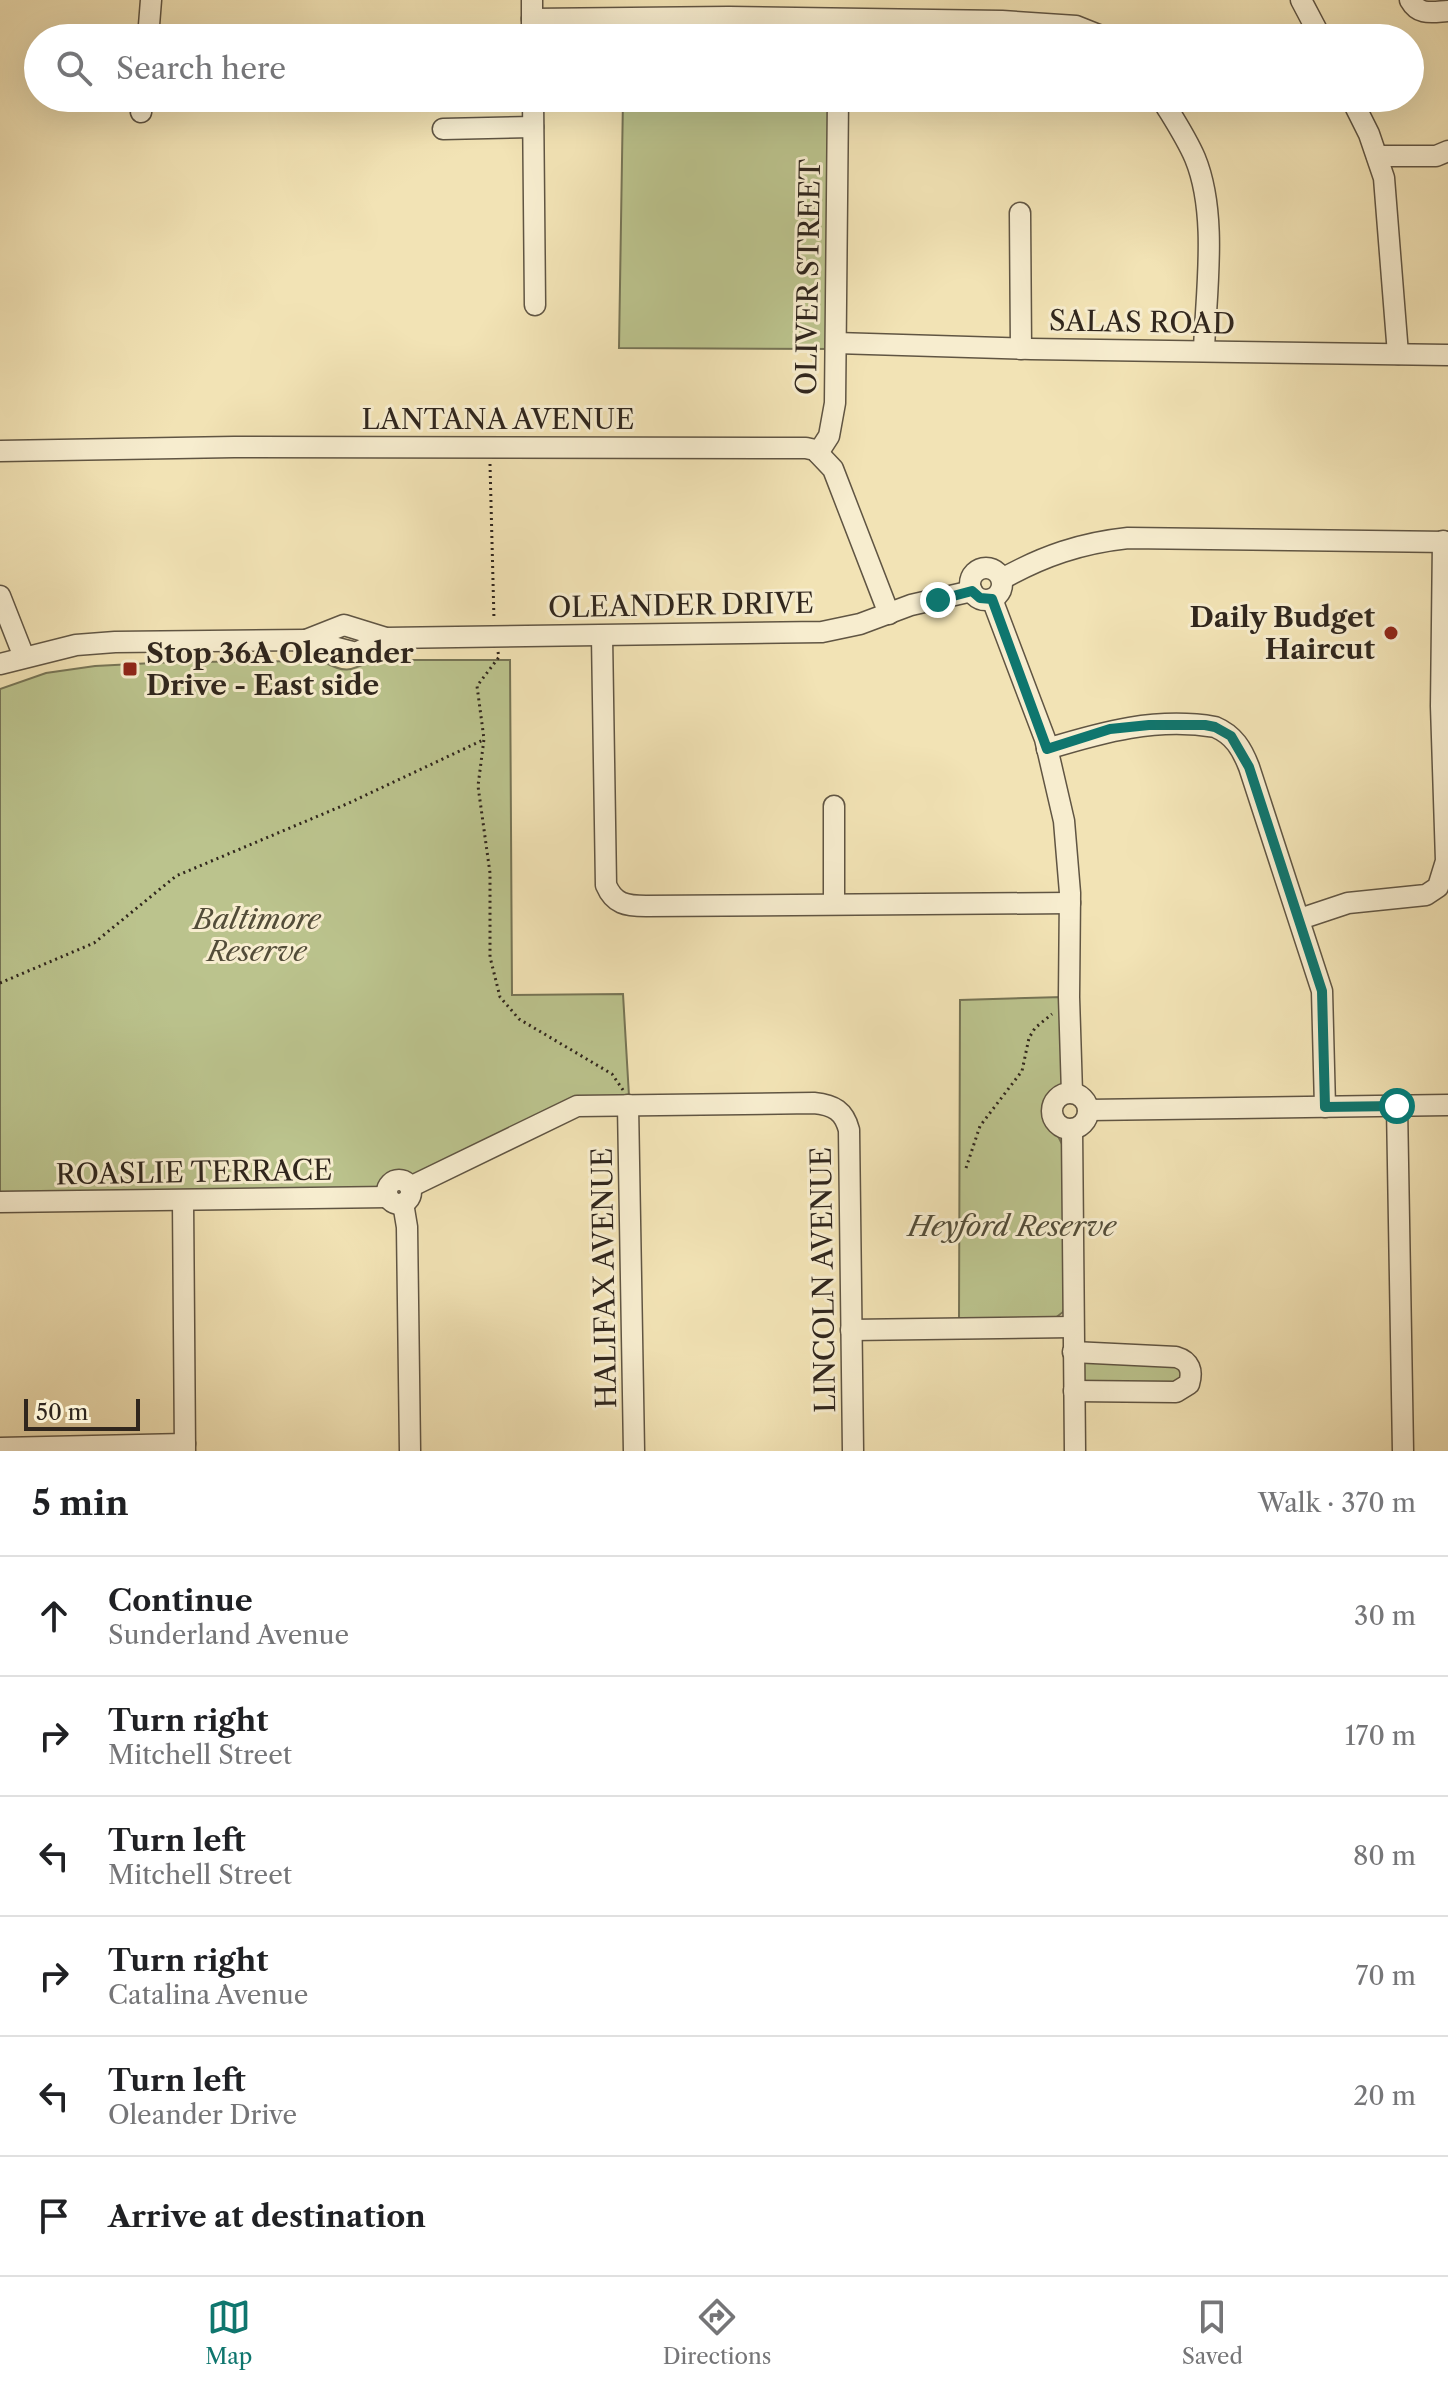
<!DOCTYPE html>
<html lang="en">
<head>
<meta charset="utf-8">
<style>
  :root { --surface:#fff; --page:#f2f2f2; --text:#202124; --muted:#757577; --line:#e0e0e0; --accent:#0f766e }
  body { margin:0; font-family:"Libre Caslon Text",serif; background:var(--page); color:var(--text) }
  .scale { position:absolute; left:24px; bottom:20px; width:116px; box-sizing:border-box; padding-left:8px; border:4px solid #30261d; border-top:0; font-size:22px; line-height:28px; white-space:nowrap; color:#30261d; -webkit-text-stroke:6px #f7edcf; paint-order:stroke }
  .stop { position:absolute; width:24px; height:24px; margin:-18px; border:6px solid #0f766e; border-radius:50%; background:#fff }
  .stop.end { background:#0f766e; border-color:#fff; box-shadow:0 2px 8px #0008 }
  .list { margin:0; padding:0; list-style:none }
  h2 { display:flex; justify-content:space-between; align-items:center; height:104px; margin:0; padding:0 32px; font-size:34px }
  h2 small { font-size:26px; font-weight:400; color:var(--muted) }
  .list li { display:grid; grid-template-columns:52px 1fr auto; gap:24px; align-items:center; box-sizing:border-box; height:120px; padding:0 32px; border-top:2px solid var(--line) }
  .list b { display:block; font-size:30px; white-space:nowrap }
  .list p { margin:0; font-size:26px; white-space:nowrap; color:var(--muted) }
  .list em { font-size:26px; font-style:normal; color:var(--muted) }
  .icon { flex:none; width:44px; height:44px; fill:none; stroke:currentColor; stroke-width:2; stroke-linecap:round; stroke-linejoin:round }
  .map { position:relative; flex:none; width:1448px; height:1451px; overflow:hidden }
  .search { position:absolute; background:var(--surface); box-shadow:0 8px 32px #0002; left:24px; right:24px; top:24px; height:88px; display:flex; align-items:center; gap:20px; box-sizing:border-box; padding:0 28px; border-radius:44px; color:var(--muted); font-size:30px }
  .sheet { height:824px; background:var(--surface) }
  nav { display:flex; justify-content:space-around; align-items:center; box-sizing:border-box; height:112px; border-top:2px solid var(--line); background:var(--surface); font-size:22px; color:var(--muted) }
  nav a { display:grid; justify-items:center; gap:4px }
  nav .on { color:var(--accent) }
  .map>svg:first-child { display:block }
  .green { fill:#bbc38d; stroke:#767455; stroke-width:2 }
  .lines { fill:none; stroke-linecap:round; stroke-linejoin:round }
  .minor-casing { stroke:#605543; stroke-width:23 }
  .path { stroke:#30261d; stroke-width:3; stroke-dasharray:2 4; stroke-linecap:butt }
  .minor { stroke:#f7edcf; stroke-width:20 }
  .route { stroke:#0f766e; stroke-width:10 }
  .poi-dot { fill:#8f2418; stroke:#f7edcf; stroke-width:3 }
  .labels { text-anchor:middle; dominant-baseline:central; stroke-width:6; stroke-linejoin:round; paint-order:stroke }
  .street-label { font-size:28px; fill:#30261d; stroke:#f7edcf }
  .poi-label { font-size:28px; font-weight:bold; fill:#30261d; stroke:#f7edcf; text-anchor:end }
  .park-label { font-size:28px; font-style:italic; fill:#534d39; stroke:#f7edcf }
</style>
</head>
<body>
<div class="map">
<svg width="1448" height="1451" viewBox="0 0 1448 1451">
  <rect width="100%" height="100%" fill="#f2e3b5"/>
  <filter id="stains"><feTurbulence type="fractalNoise" baseFrequency=".0025" numOctaves="4"/><feColorMatrix values="0 0 0 0 .2 0 0 0 0 .09 0 0 0 0 .02 0 0 0 .5 -.17"/></filter>
  <radialGradient id="worn" r=".72"><stop offset=".6" stop-color="#630" stop-opacity="0"/><stop offset="1" stop-color="#630" stop-opacity=".3"/></radialGradient>
  <g class="green">
    <path d="M624,18L837,21V38H624Z"/>
    <path d="M623,98H838L836,349L619,348Z"/>
    <path d="M373,660H510L512,995L623,994L629,1096L409,1178L392,1177L375,1190L0,1192V689L46,673L95,666L173,662L322,661C346,674 350,671 373,660Z"/>
    <path d="M1062,997L1063,1079L1061,1086L1048,1102L1047,1114L1064,1148L1066,1303L1063,1312L1054,1319L959,1321L960,1000Z"/>
    <path d="M1073,1352L1176,1357L1189,1384L1074,1391Z"/>
  </g>
  <g class="lines">
    <defs>
      <g id="minor">
        <path d="M532,0V38"/>
        <path d="M1301,0L1321,38"/>
        <path d="M1410,0C1419,16 1432,12 1448,11"/>
        <path d="M532,19L729,17L1002,21L1076,26L1106,38"/>
        <path d="M148,38L151,0"/>
        <path d="M533,98L535,305"/>
        <path d="M1161,98C1173,118 1186,137 1195,158C1218,214 1206,291 1204,350"/>
        <path d="M1351,98L1369,134L1384,178L1398,354"/>
        <path d="M141,112L143,98"/>
        <path d="M443,129L533,127"/>
        <path d="M1377,156H1436L1448,151"/>
        <path d="M1020,213L1021,349"/>
        <path d="M836,343L1031,349L1448,355"/>
        <path d="M0,451L234,447L806,448L815,450L833,469L889,614"/>
        <path d="M818,453L829,436L835,403L838,98"/>
        <circle cx="986" cy="584" r="16"/>
        <path d="M1002,579C1043,556 1081,543 1128,538L1448,542"/>
        <path d="M0,596L24,657"/>
        <path d="M992,599L1045,739L1064,821L1070,893L1069,997L1072,1093"/>
        <path d="M602,636L606,885C614,904 626,906 646,906L1070,903"/>
        <path d="M306,640L344,625L386,638L822,632L860,624L911,605L972,591"/>
        <path d="M0,664L76,645L115,642L306,640L356,653L386,638"/>
        <path d="M1047,749C1103,732 1156,717 1215,727C1234,735 1242,749 1249,767L1322,991L1325,1107"/>
        <path d="M834,903V806"/>
        <path d="M1300,919L1348,903L1426,895L1438,887L1446,861L1441,706L1443,541"/>
        <circle cx="1070" cy="1111" r="18"/>
        <path d="M628,1105L634,1451"/>
        <path d="M1397,1106L1403,1451"/>
        <path d="M1088,1110L1448,1105"/>
        <path d="M1072,1129L1075,1451"/>
        <circle cx="399" cy="1192" r="12"/>
        <path d="M410,1187L577,1106L814,1103C834,1105 844,1111 849,1130L853,1451"/>
        <path d="M183,1201L185,1451"/>
        <path d="M0,1202L388,1197"/>
        <path d="M403,1203L407,1227L410,1451"/>
        <path d="M851,1330L1072,1327"/>
        <path d="M1073,1352L1176,1357C1190,1361 1193,1371 1189,1384L1176,1392L1074,1391"/>
        <path d="M0,1448L185,1444"/>
      </g>
    </defs>
    <use href="#minor" class="minor-casing"/>
    <g class="path">
      <path d="M490,464L494,620"/>
      <path d="M498,652L499,657L477,686L484,739L478,786L490,873V957L500,997L519,1019L612,1074L623,1090"/>
      <path d="M0,983L94,943L176,876L349,803L483,740"/>
      <path d="M966,1168L980,1126L1022,1071L1029,1038L1035,1028L1052,1014"/>
    </g>
    <use href="#minor" class="minor"/>
  </g>
  <g class="lines">
    <path class="route" d="M938,600L972,591L980,598L992,599L1047,749L1110,729L1149,725H1205L1215,727L1231,736L1249,767L1322,991L1325,1107L1397,1106"/>
  </g>
  <g class="poi-dot">
    <circle cx="1391" cy="633" r="8"/>
    <rect x="122" y="661" width="16" height="16" rx="4"/>
  </g>
  <g class="labels">
    <g class="street-label">
      <text transform="translate(808 277) rotate(-89)">OLIVER STREET</text>
      <text transform="translate(1142 322) rotate(1)">SALAS ROAD</text>
      <text x="498" y="419">LANTANA AVENUE</text>
      <text transform="translate(681 605) rotate(-1)">OLEANDER DRIVE</text>
      <text transform="translate(194 1172) rotate(-1)">ROASLIE TERRACE</text>
      <text transform="translate(604 1278) rotate(-91)">HALIFAX AVENUE</text>
      <text transform="translate(823 1280) rotate(-91)">LINCOLN AVENUE</text>
    </g>
    <g class="poi-label">
      <text x="1375" y="617">Daily Budget<tspan x="1375" dy="32">Haircut</tspan></text>
      <text x="146" y="653" text-anchor="start">Stop 36A Oleander<tspan x="146" dy="32">Drive - East side</tspan></text>
    </g>
    <g class="park-label">
      <text x="257" y="919">Baltimore<tspan x="257" dy="32">Reserve</tspan></text>
      <text x="1012" y="1226">Heyford Reserve</text>
    </g>
  </g>
  <rect width="100%" height="100%" filter="url(#stains)"/>
  <rect width="100%" height="100%" fill="url(#worn)"/>
</svg>
<div class="scale">50 m</div>
<div class="stop" style="left:1397px;top:1106px"></div>
<div class="stop end" style="left:938px;top:600px"></div>
<div class="search"><svg class="icon" aria-label="search" viewBox="0 0 24 24"><circle cx="10" cy="10" r="6"/><path d="M15 15l6 6"/></svg>Search here</div>
</div>
<section class="sheet">
<h2>5 min<small>Walk · 370 m</small></h2>
<ul class="list">
<li><svg class="icon" aria-label="ahead" viewBox="0 0 24 24"><path d="M12 20V5M6 11l6-6 6 6"/></svg><div><b>Continue</b><p>Sunderland Avenue</p></div><em>30 m</em></li>
<li><svg class="icon" aria-label="right" viewBox="0 0 24 24"><path d="M7 20v-9h11M14 6l5 5-5 5"/></svg><div><b>Turn right</b><p>Mitchell Street</p></div><em>170 m</em></li>
<li><svg class="icon" aria-label="left" viewBox="0 0 24 24"><path d="M17 20v-9H6M10 6l-5 5 5 5"/></svg><div><b>Turn left</b><p>Mitchell Street</p></div><em>80 m</em></li>
<li><svg class="icon" aria-label="right" viewBox="0 0 24 24"><path d="M7 20v-9h11M14 6l5 5-5 5"/></svg><div><b>Turn right</b><p>Catalina Avenue</p></div><em>70 m</em></li>
<li><svg class="icon" aria-label="left" viewBox="0 0 24 24"><path d="M17 20v-9H6M10 6l-5 5 5 5"/></svg><div><b>Turn left</b><p>Oleander Drive</p></div><em>20 m</em></li>
<li><svg class="icon" aria-label="arrive" viewBox="0 0 24 24"><path d="M6 21V4h12l-3 4 3 4H6"/></svg><div><b>Arrive at destination</b></div></li>
</ul>
</section>
<nav>
<a class="on"><svg class="icon" aria-label="map" viewBox="0 0 24 24"><path d="M3 6l6-2 6 2 6-2v14l-6 2-6-2-6 2zM9 4v14M15 6v14"/></svg>Map</a>
<a><svg class="icon" aria-label="directions" viewBox="0 0 24 24"><path d="M12 3l9 9-9 9-9-9zM9 14v-3h6M13 9l2 2-2 2"/></svg>Directions</a>
<a><svg class="icon" aria-label="saved" viewBox="0 0 24 24"><path d="M7 4h10v16l-5-4-5 4z"/></svg>Saved</a>
</nav>
</body>
</html>
